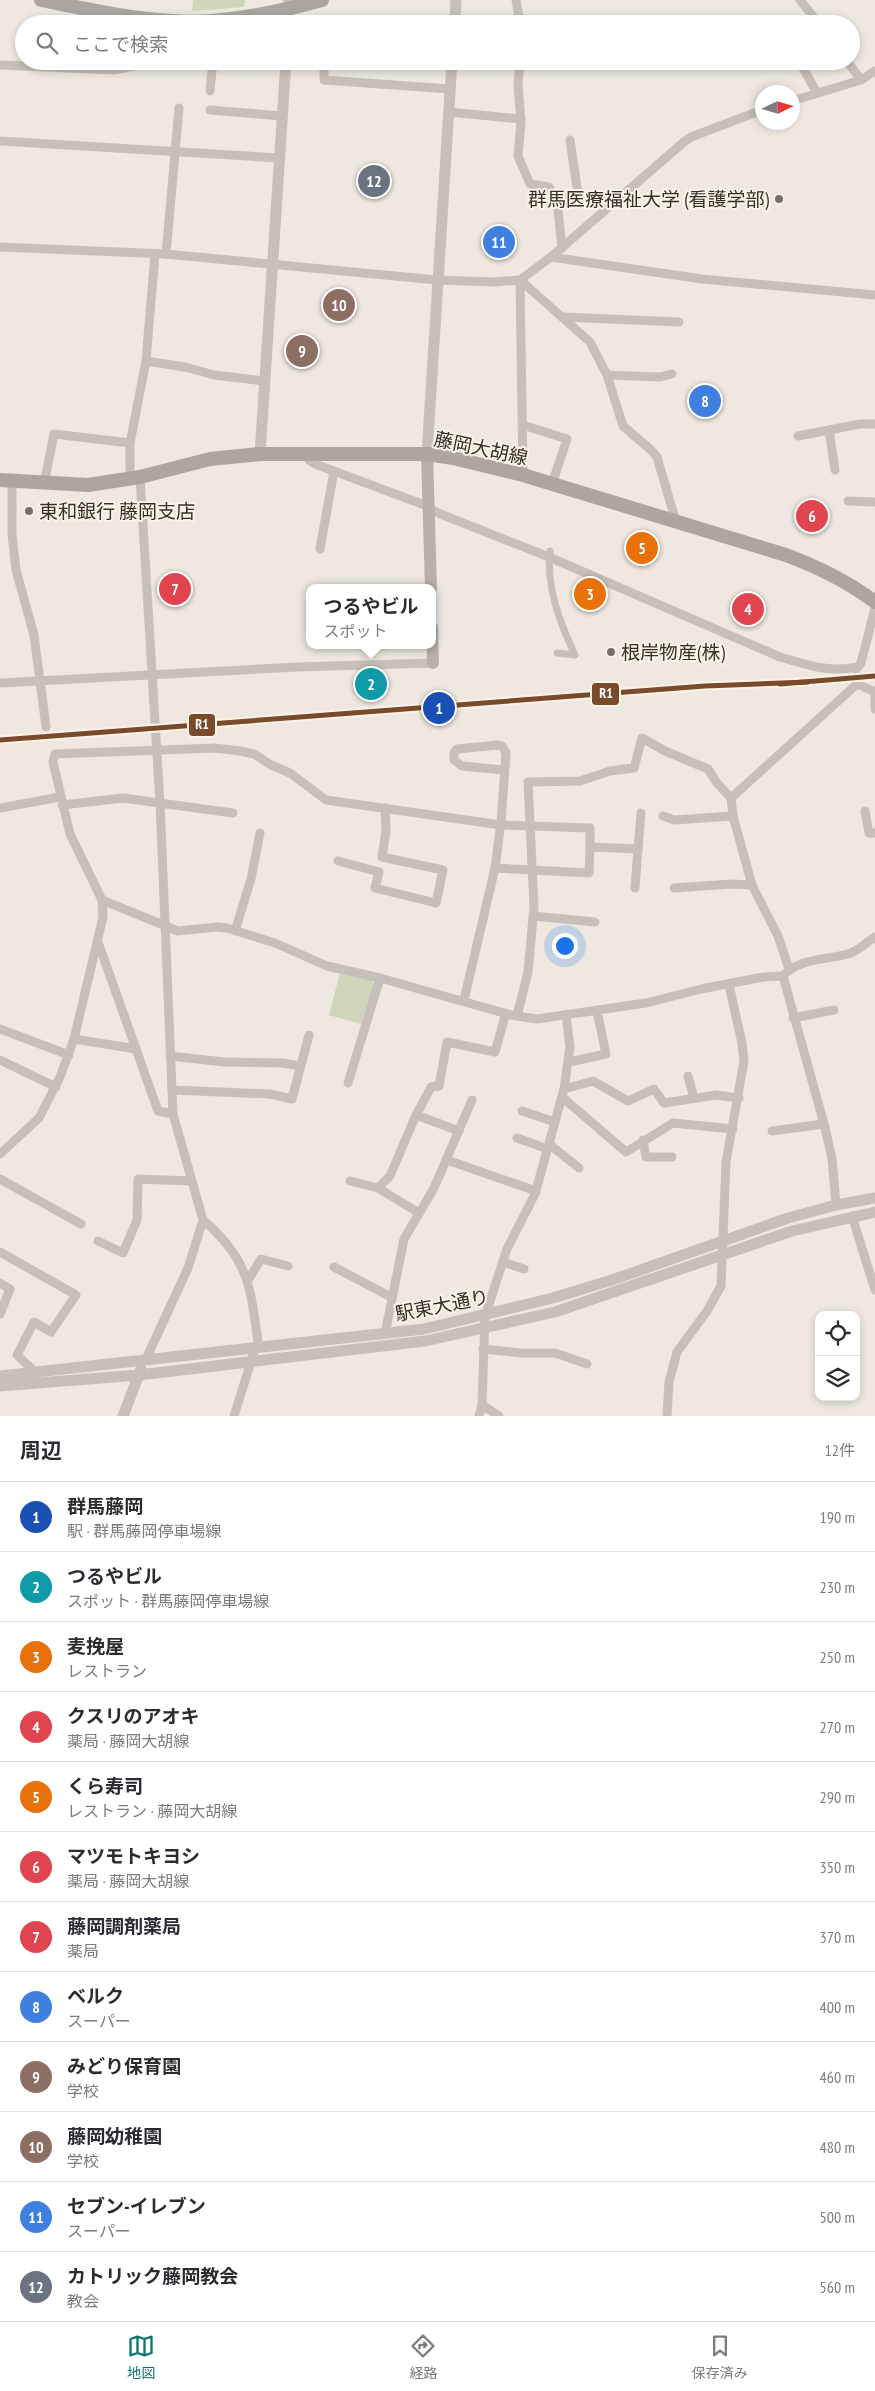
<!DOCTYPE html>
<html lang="ja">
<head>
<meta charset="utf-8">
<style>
  :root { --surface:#fff; --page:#f7f7f7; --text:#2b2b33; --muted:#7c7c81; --line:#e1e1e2; --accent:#0f766e }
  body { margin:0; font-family:"PT Sans Narrow","Noto Sans JP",sans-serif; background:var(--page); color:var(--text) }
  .controls { position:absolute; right:15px; bottom:15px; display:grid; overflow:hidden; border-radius:10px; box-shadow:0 2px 8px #0003 }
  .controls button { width:45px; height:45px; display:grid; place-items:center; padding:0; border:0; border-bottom:1px solid var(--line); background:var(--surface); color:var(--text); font:25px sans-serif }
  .compass { position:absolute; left:755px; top:85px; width:45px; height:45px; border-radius:50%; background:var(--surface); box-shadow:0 2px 8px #0003; rotate:85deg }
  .you { position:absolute; left:564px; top:945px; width:18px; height:18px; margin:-12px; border:4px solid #fff; border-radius:50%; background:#1a73e8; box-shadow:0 0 0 8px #1a73e833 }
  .badge { display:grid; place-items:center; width:32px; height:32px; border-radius:50%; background:var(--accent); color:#fff; font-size:16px; font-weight:700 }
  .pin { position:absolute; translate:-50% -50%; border:2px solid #fff; box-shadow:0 1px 5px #0006 }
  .popup { position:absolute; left:306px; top:584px; width:130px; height:65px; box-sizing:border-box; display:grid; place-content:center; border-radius:10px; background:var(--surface); filter:drop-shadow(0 1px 4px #0005); font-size:16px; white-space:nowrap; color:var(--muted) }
  .popup b { font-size:19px; color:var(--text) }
  .popup::after { content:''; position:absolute; left:50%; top:100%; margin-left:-10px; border:10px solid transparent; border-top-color:var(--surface) }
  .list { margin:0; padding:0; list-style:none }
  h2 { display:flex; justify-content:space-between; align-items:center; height:65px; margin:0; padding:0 20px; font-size:21px }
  h2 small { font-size:16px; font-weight:400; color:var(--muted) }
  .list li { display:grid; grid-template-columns:32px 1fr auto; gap:15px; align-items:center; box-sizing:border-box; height:70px; padding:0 20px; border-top:1px solid var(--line) }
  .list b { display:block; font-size:19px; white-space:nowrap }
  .list p { margin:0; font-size:16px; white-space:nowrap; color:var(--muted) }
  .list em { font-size:16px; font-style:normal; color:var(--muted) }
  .icon { flex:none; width:28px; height:28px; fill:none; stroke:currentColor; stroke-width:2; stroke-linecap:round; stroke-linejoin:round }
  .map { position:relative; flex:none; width:875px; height:1416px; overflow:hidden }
  .search { position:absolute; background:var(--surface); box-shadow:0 2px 8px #0003; left:15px; right:15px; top:15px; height:55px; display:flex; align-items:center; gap:12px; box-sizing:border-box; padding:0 18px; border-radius:28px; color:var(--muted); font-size:19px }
  .sheet { height:905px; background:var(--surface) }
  nav { display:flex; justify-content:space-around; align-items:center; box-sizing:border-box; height:70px; border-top:1px solid var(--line); background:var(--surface); font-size:14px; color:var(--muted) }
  nav a { display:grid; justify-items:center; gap:2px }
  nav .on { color:var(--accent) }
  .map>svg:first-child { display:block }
  .green { fill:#cfd4ba }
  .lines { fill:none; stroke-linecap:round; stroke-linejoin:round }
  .pedestrian { stroke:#c7c0ba; stroke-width:7 }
  .minor { stroke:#c7c0ba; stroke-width:9 }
  .tertiary { stroke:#c7c0ba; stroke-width:11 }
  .secondary { stroke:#b8b0aa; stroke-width:12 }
  .primary { stroke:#ada59f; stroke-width:14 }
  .rail-1-casing { stroke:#fbf3e8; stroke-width:9 }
  .rail-1 { stroke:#7a4b2a; stroke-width:5 }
  .poi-dot { fill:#786e69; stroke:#fbf3e8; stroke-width:2 }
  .labels { text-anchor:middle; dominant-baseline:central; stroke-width:4; stroke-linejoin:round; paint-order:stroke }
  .poi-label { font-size:19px; fill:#392d28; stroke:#fbf3e8; text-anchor:start }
  .street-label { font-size:19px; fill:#392d28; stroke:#fbf3e8 }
  .line-badge { stroke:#fbf3e8; stroke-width:2 }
  .badge-label { font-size:14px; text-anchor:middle; font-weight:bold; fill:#fff }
</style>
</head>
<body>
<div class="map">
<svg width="875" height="1416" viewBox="0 0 875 1416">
  <rect width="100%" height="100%" fill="#eee8e1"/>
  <g class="green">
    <path d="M193,0H245L244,7L192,11Z"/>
    <path d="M340,973L372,980L374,984L361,1024L329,1015Z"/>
  </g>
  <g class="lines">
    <g class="pedestrian">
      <path d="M550,551C546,587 560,623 575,655L557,653"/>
      <path d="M856,668L857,684"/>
    </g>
    <g class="minor">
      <path d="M516,0L520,24"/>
      <path d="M800,0L819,24"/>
      <path d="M324,61V80L450,89"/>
      <path d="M520,61L518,85L521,122L518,156L530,184L549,187L557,201L562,248"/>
      <path d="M799,61L817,93"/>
      <path d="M847,61L861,80"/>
      <path d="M0,65L114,70L158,61"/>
      <path d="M210,91L213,61"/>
      <path d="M792,101L861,80L875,71"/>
      <path d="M210,110L282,116"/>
      <path d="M449,112L521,119"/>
      <path d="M0,141L280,158"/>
      <path d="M557,201L578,194L570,140"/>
      <path d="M0,247L166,254L437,280L494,282L520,280L551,257L684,142L691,137L762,110"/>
      <path d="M166,254L179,108"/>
      <path d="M551,257L702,279L875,295"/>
      <path d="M520,280L590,342L607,375L623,426L651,450L657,457L676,522"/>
      <path d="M520,280L523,475"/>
      <path d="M564,317L679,322"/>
      <path d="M146,361L185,367L214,375L264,381"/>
      <path d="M607,375L660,377L672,374"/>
      <path d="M523,425L567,439L552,484"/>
      <path d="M829,430L835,470"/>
      <path d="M798,436L860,424H875"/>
      <path d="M308,453L309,460L315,464L427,506L438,513L549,557L780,657C807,665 829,673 858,667L861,663L875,608"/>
      <path d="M140,477L160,803L173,1114L203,1220L188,1268L146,1359"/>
      <path d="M130,479V443L146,361L155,254"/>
      <path d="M12,481V534L16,570L34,635L46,727"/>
      <path d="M44,484L54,434L130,443"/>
      <path d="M848,501L875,502"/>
      <path d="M320,549L334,471"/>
      <path d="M0,683L297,667L433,663"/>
      <path d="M875,691V709"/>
      <path d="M62,805L123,798L233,813"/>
      <path d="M0,808L60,797"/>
      <path d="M865,811L869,833H875"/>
      <path d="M663,816L674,820L733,816"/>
      <path d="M338,861L379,872L375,888L436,903L443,870L382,857L386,831L385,808"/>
      <path d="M495,868L589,873L590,847"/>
      <path d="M635,888L638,849"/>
      <path d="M674,888L732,884L752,885"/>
      <path d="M102,900L178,931L217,927L227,928L275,943L327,966L380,978L511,1015L537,1019L646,1003L701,989L763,977L783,976C799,958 826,960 848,954C858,951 867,942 875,937"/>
      <path d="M533,916L595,922"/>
      <path d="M235,931L251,879L260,833"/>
      <path d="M98,942L158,1111L173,1114"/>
      <path d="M789,969L778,936L752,885L733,816L731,798L857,684L875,692"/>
      <path d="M783,976L824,1124L832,1158L836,1205"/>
      <path d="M464,1000L495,868L501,822L506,753L502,746L498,745L457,749L454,753V760L462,766L504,770"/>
      <path d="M517,1016L528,972L534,907L528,782L580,781L610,771L634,768L642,738L665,751L708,769L717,783L731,798"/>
      <path d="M793,1018L834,1010"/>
      <path d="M0,1029L69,1055"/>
      <path d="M74,1039L136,1049"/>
      <path d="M170,1056L224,1062L283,1063L300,1066"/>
      <path d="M0,1060L56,1087"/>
      <path d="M569,1062L606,1054L597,1011"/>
      <path d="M688,1076L694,1098"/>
      <path d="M348,1083L380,978"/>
      <path d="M564,1089L593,1081L628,1101L654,1089L664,1103L716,1095L739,1098"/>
      <path d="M172,1090L270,1094L292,1099L309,1035"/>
      <path d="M562,1097L626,1152L673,1123L733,1129"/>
      <path d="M522,1111L555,1122"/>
      <path d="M416,1115L459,1131"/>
      <path d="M772,1131L824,1124"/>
      <path d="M517,1138L548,1149"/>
      <path d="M643,1140L646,1157H672"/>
      <path d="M549,1144L579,1168"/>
      <path d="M0,1154L39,1118L60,1077L74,1039L103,917L102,900L70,834L53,762L55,754L214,748L240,751L254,754L271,765L290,773L326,800L501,825L590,828V847L638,849L641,813"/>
      <path d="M447,1160L536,1191"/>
      <path d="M0,1179L81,1224"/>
      <path d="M350,1181L378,1188L390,1176L416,1115L431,1087L439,1086L447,1042L495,1052L506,1013"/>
      <path d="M378,1188L419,1213"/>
      <path d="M852,1216L875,1290"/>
      <path d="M203,1220C251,1261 250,1289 259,1348"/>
      <path d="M98,1241L123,1253L137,1220L138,1179L192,1181"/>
      <path d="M0,1252L76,1295L51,1332L34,1322L17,1355L35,1372"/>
      <path d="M503,1262L524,1269"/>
      <path d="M334,1267L391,1297"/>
      <path d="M247,1282L261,1259L288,1266"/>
      <path d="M0,1283L10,1289L0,1314"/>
      <path d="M385,1334L404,1239L434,1188L472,1100"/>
      <path d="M483,1349L521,1353H555L587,1364"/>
      <path d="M482,1405L499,1416"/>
      <path d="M234,1416L255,1349"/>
      <path d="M479,1416L482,1405L485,1316L507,1249L535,1194L564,1089L570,1047L566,1015"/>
      <path d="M667,1416L669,1382L677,1352L707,1311L721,1286L726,1162L744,1061L742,1043L729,985"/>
    </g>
    <g class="tertiary">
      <path d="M288,24L289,0"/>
      <path d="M455,24L456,0"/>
      <path d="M260,454L286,61"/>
      <path d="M427,454L452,61"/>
      <path d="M0,1376L424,1329L553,1298L615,1279L788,1218L836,1205L875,1198"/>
      <path d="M0,1386L139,1375L425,1341L555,1312L792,1231L875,1212"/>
      <path d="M123,1416L141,1369"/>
    </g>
    <g class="secondary">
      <path d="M427,454L431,588"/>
      <path d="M432,627L433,663"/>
    </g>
    <g class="primary">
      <path d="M41,0C96,11 155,25 212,21C249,18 286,10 322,0"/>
      <path d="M0,480L88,485L140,477L210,459L260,454H427L453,458L523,475L786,555C818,567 847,581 875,602"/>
    </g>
    <defs>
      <g id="rail-1">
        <path d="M780,684L875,676"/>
        <path d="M0,740L705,686L808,682"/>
      </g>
    </defs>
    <use href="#rail-1" class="rail-1-casing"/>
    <use href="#rail-1" class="rail-1"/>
  </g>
  <g class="poi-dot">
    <circle cx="779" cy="199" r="5"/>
    <circle cx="29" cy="511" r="5"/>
    <circle cx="611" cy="652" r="5"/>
  </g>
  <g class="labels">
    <g class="poi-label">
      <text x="769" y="199" text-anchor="end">群馬医療福祉大学 (看護学部)</text>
      <text x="39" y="511">東和銀行 藤岡支店</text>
      <text x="621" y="652">根岸物産(株)</text>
    </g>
    <g class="street-label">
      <text transform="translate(481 448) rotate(12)">藤岡大胡線</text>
      <text transform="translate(442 1305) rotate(-11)">駅東大通り</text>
    </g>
  </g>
  <g class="line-badge">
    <rect x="591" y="682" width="29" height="24" rx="5" fill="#7a4b2a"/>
    <rect x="188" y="713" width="28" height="24" rx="5" fill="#7a4b2a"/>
  </g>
  <g class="badge-label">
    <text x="606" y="698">R1</text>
    <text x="202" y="729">R1</text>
  </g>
</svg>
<div class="controls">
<button><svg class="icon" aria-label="locate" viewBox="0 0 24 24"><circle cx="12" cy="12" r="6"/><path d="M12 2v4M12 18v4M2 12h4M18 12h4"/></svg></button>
<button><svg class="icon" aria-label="layers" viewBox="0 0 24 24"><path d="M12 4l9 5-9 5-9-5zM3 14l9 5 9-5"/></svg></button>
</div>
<svg class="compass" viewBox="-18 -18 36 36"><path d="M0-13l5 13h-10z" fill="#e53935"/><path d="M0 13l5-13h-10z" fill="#7c7c81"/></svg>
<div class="you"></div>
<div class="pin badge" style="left:439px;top:708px;background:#1a4fb4">1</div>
<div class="pin badge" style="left:371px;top:684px;background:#0f9aa8">2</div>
<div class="popup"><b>つるやビル</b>スポット</div>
<div class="pin badge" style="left:590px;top:594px;background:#e8710a">3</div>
<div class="pin badge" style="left:748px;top:609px;background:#e0444e">4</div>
<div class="pin badge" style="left:642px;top:548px;background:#e8710a">5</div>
<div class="pin badge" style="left:812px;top:516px;background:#e0444e">6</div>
<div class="pin badge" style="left:175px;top:589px;background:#e0444e">7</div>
<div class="pin badge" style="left:705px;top:401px;background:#3f7fe0">8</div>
<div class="pin badge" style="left:302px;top:351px;background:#8d6e63">9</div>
<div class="pin badge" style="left:339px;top:305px;background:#8d6e63">10</div>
<div class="pin badge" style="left:499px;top:242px;background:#3f7fe0">11</div>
<div class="pin badge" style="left:374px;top:181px;background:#6b7280">12</div>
<div class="search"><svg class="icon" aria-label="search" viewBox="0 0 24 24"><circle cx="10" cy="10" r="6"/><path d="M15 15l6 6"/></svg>ここで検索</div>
</div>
<section class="sheet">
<h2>周辺<small>12件</small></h2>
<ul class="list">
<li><span class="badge" style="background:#1a4fb4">1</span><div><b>群馬藤岡</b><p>駅 · 群馬藤岡停車場線</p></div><em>190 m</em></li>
<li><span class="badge" style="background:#0f9aa8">2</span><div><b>つるやビル</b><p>スポット · 群馬藤岡停車場線</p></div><em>230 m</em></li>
<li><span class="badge" style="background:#e8710a">3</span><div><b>麦挽屋</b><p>レストラン</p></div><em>250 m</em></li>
<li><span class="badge" style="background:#e0444e">4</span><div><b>クスリのアオキ</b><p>薬局 · 藤岡大胡線</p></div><em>270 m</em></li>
<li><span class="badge" style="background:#e8710a">5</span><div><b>くら寿司</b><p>レストラン · 藤岡大胡線</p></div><em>290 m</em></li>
<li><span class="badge" style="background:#e0444e">6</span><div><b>マツモトキヨシ</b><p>薬局 · 藤岡大胡線</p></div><em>350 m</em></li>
<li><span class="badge" style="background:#e0444e">7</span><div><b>藤岡調剤薬局</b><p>薬局</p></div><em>370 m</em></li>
<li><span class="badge" style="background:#3f7fe0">8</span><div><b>ベルク</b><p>スーパー</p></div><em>400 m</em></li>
<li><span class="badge" style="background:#8d6e63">9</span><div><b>みどり保育園</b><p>学校</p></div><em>460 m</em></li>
<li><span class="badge" style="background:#8d6e63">10</span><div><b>藤岡幼稚園</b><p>学校</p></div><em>480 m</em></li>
<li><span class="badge" style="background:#3f7fe0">11</span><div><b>セブン-イレブン</b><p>スーパー</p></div><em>500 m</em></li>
<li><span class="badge" style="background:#6b7280">12</span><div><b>カトリック藤岡教会</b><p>教会</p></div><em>560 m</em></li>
</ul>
</section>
<nav>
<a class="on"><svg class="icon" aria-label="map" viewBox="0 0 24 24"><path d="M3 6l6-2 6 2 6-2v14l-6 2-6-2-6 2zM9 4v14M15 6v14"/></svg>地図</a>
<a><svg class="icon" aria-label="directions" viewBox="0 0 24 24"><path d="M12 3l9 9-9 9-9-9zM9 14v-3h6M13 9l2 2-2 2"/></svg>経路</a>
<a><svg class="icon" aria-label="saved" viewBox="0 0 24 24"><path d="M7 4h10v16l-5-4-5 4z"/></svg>保存済み</a>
</nav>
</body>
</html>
